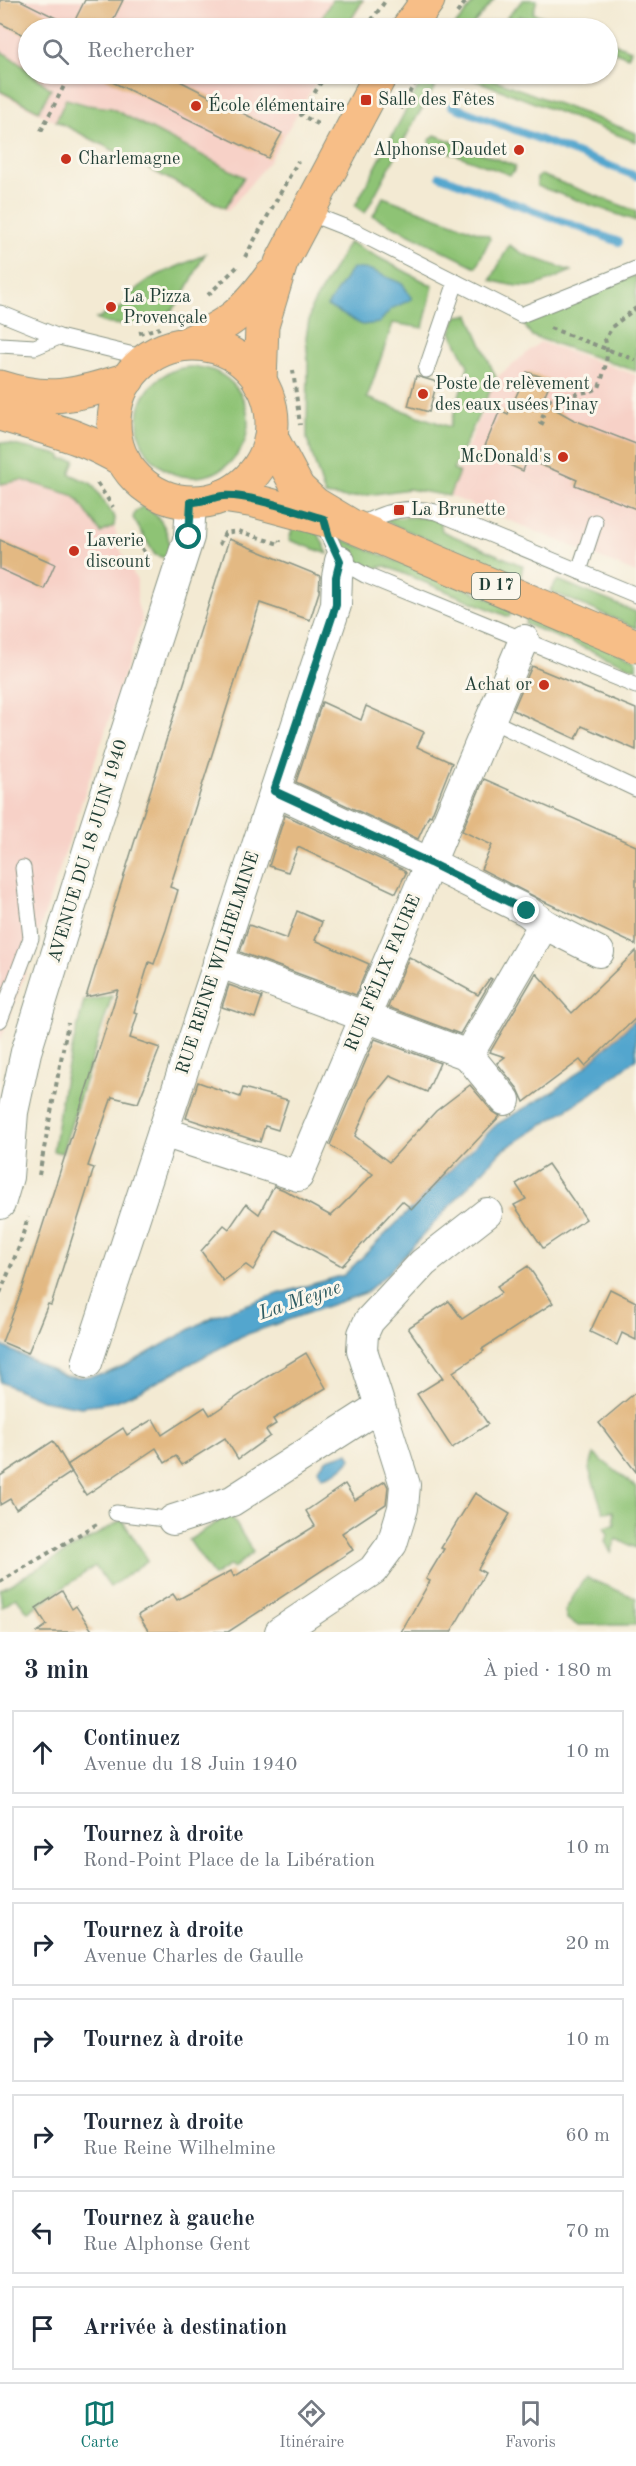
<!DOCTYPE html>
<html lang="fr">
<head>
<meta charset="utf-8">
<style>
  :root { --surface:#fff; --page:#f2f2f3; --text:#1f2937; --muted:#747a83; --line:#e0e1e3; --accent:#0f766e }
  body { margin:0; font-family:"Old Standard TT",serif; background:var(--page); color:var(--text) }
  .stop { position:absolute; width:18px; height:18px; margin:-14px; border:4px solid #0f766e; border-radius:50%; background:#fff }
  .stop.end { background:#0f766e; border-color:#fff; box-shadow:0 2px 6px #0008 }
  .list { margin:0; padding:0; list-style:none }
  h2 { display:flex; justify-content:space-between; align-items:center; height:78px; margin:0; padding:0 24px; font-size:26px }
  h2 small { font-size:20px; font-weight:400; color:var(--muted) }
  .list li { display:grid; grid-template-columns:39px 1fr auto; gap:18px; align-items:center; box-sizing:border-box; height:84px; margin:0 12px 12px; padding:0 12px; border:2px solid var(--line); border-radius:0px }
  .list b { display:block; font-size:22px; white-space:nowrap }
  .list p { margin:0; font-size:20px; white-space:nowrap; color:var(--muted) }
  .list em { font-size:20px; font-style:normal; color:var(--muted) }
  .icon { flex:none; width:33px; height:33px; fill:none; stroke:currentColor; stroke-width:2; stroke-linecap:round; stroke-linejoin:round }
  .map { position:relative; flex:none; width:636px; height:1632px; overflow:hidden }
  .search { position:absolute; background:var(--surface); box-shadow:0 2px 4px #0004; left:18px; right:18px; top:18px; height:66px; display:flex; align-items:center; gap:15px; box-sizing:border-box; padding:0 21px; border-radius:33px; color:var(--muted); font-size:22px }
  .sheet { height:750px; background:var(--surface) }
  nav { display:flex; justify-content:space-around; align-items:center; box-sizing:border-box; height:84px; border-top:2px solid var(--line); background:var(--surface); font-size:16px; color:var(--muted) }
  nav a { display:grid; justify-items:center; gap:3px }
  nav .on { color:var(--accent) }
  .map>svg:first-child { display:block }
  .built { fill:#f7d1c7 }
  .green { fill:#8ec375; stroke:#568054; stroke-width:1.5 }
  .water { fill:#52a6ce; stroke:#387281; stroke-width:1.5 }
  .lines { fill:none; stroke-linecap:round; stroke-linejoin:round }
  .stream { stroke:#52a6ce; stroke-width:8 }
  .building { fill:#e3b983 }
  .service-casing { stroke:#899484; stroke-width:17 }
  .minor-casing { stroke:#899484; stroke-width:32 }
  .primary-casing { stroke:#899484; stroke-width:35 }
  .path { stroke:#899484; stroke-width:4; stroke-dasharray:4.5 4.5; stroke-linecap:butt }
  .service { stroke:#fff; stroke-width:15 }
  .minor { stroke:#fff; stroke-width:30 }
  .primary { stroke:#f7be87; stroke-width:33 }
  .route { stroke:#0f766e; stroke-width:8 }
  .poi-dot { fill:#c8321e; stroke:#fbf7ec; stroke-width:2 }
  .labels { text-anchor:middle; dominant-baseline:central; stroke-width:6; stroke-linejoin:round; paint-order:stroke }
  .shield { fill:#fbf7ec; stroke:#61756b; stroke-width:1.5 }
  .shield-label { font-size:16px; font-weight:bold; fill:#1f3d34 }
  .poi-label { font-size:18px; fill:#1f3d34; stroke:#fbf7ec; text-anchor:start }
  .street-label { font-size:18px; fill:#1f3d34; stroke:#fbf7ec }
  .water-label { font-size:20px; font-style:italic; fill:#2e5c62; stroke:#fbf7ec }
</style>
</head>
<body>
<div class="map">
<svg width="636" height="1632" viewBox="0 0 636 1632">
  <rect width="100%" height="100%" fill="#fbf7ec"/>
  <filter id="ink" filterUnits="userSpaceOnUse"><feTurbulence type="fractalNoise" baseFrequency=".0167" numOctaves="2"/><feDisplacementMap in="SourceGraphic" scale="12" xChannelSelector="R" yChannelSelector="G"/><feConvolveMatrix kernelMatrix="1 2 1 2 8 2 1 2 1" color-interpolation-filters="sRGB"/></filter>
  <filter id="wash" filterUnits="userSpaceOnUse"><feTurbulence type="fractalNoise" baseFrequency=".008" numOctaves="4" result="noise"/><feDisplacementMap in="SourceGraphic" scale="24" xChannelSelector="R" yChannelSelector="G"/><feGaussianBlur stdDeviation="1.35" result="paint"/><feColorMatrix in="noise" values="0 0 0 0 0 0 0 0 0 0 0 0 0 0 0 0 0 1.4 0 .05"/><feComposite in="paint" operator="in"/></filter>
  <g filter="url(#wash)">
    <rect width="100%" height="100%" fill="#f3ead3"/>
    <g class="built">
      <path d="M0,0H365L348,28H28V74H321L268,163L228,211L0,93Z"/>
      <path d="M540,342L636,375V573L448,495L496,378Z"/>
      <path d="M22,480L72,495L78,500L101,533L114,526L121,551L137,580V603L142,619L26,971L0,1041V484Z"/>
    </g>
    <g class="green">
      <path d="M332,0H363L346,28H323L318,25Z"/>
      <path d="M476,0H494L470,28H453Z"/>
      <path d="M523,0H537L533,13L573,28H554L520,16L515,28H507V17Z"/>
      <path d="M608,41L631,50L628,57L608,49Z"/>
      <path d="M0,51C20,61 33,76 51,89L39,111L0,91Z"/>
      <path d="M425,74H443L415,120L365,213L355,206Z"/>
      <path d="M464,74H479L636,133V142L467,77Z"/>
      <path d="M66,99L87,105L111,108L244,177L225,208L56,121Z"/>
      <path d="M435,135L515,166L514,171L510,175L430,145V140Z"/>
      <path d="M541,175L636,211V221L537,186V178Z"/>
      <path d="M383,197L489,236L490,239L476,267L373,216Z"/>
      <path d="M349,242L433,286L423,328L393,323L367,398L450,427L468,366L451,332L457,316L469,315L496,378L453,470L459,472L449,496L409,489L347,498L325,495L307,439L308,361L306,337L311,308Z"/>
      <path d="M509,245L523,254L571,271C534,287 531,292 491,280Z"/>
      <path d="M205,254C195,271 187,293 175,307C162,322 112,331 96,319L123,307C138,275 177,270 205,254Z"/>
      <path d="M636,275V371L532,336L522,322Z"/>
      <circle cx="193" cy="422" r="55"/>
      <path d="M0,442L61,455V459L75,460L70,474L92,484L115,518L114,526L101,533L78,500L72,495L22,480L0,484Z"/>
      <path d="M143,506C164,517 172,537 169,559L155,555L133,518L135,512Z"/>
      <path d="M296,517L319,535L328,554L289,540Z"/>
      <path d="M423,517L440,520L442,531L523,566L520,579L382,520L384,518Z"/>
      <path d="M342,539L514,608L509,617L385,566C370,571 360,564 347,556Z"/>
      <path d="M558,580L636,612V628L550,591Z"/>
      <path d="M528,614L636,659V669L525,624Z"/>
      <path d="M112,996L62,1153L53,1151L64,1082L84,1001Z"/>
      <path d="M594,1454L636,1487V1548L616,1539L611,1553L605,1541L608,1534L604,1527L615,1525L613,1511L603,1512L589,1469Z"/>
      <path d="M230,1514L253,1552L234,1568L230,1565L214,1576L189,1540Z"/>
      <path d="M122,1520L148,1560L110,1587L95,1566L28,1612L16,1597L2,1607L0,1590Z"/>
      <path d="M587,1578L636,1598V1625H577L567,1619L565,1611L581,1583Z"/>
    </g>
    <g class="water">
      <path d="M352,268L371,270L403,284L412,299L391,309L379,323L362,325L327,306Z"/>
      <path d="M636,1019V1058L632,1062L591,1094L500,1152L387,1274L365,1293L242,1336L142,1390L116,1401L81,1407L42,1400L0,1382V1345L65,1376L81,1377L105,1374L132,1362L214,1316L274,1295L344,1275L497,1124L554,1091L585,1067Z"/>
      <path d="M348,1453L351,1459C343,1469 334,1475 322,1477L318,1469L327,1459Z"/>
    </g>
    <g class="lines">
      <g class="stream">
        <path d="M452,106L636,176"/>
        <path d="M440,176L619,242"/>
      </g>
    </g>
    <g id="blocks">
      <g class="building">
        <path d="M0,0H20L72,26L85,0H123L109,28H28V37L0,23Z"/>
        <path d="M96,74H166L282,133L268,158Z"/>
        <path d="M527,372L551,380L542,402L574,420L636,444V509L575,485L577,480L554,470L527,460L523,471L482,453L500,410L508,414Z"/>
        <path d="M416,376L437,382L429,412L408,406Z"/>
        <path d="M229,539L320,576L319,592L310,620L260,603L170,887L178,890L166,930L154,964L149,962L134,1012L138,1013L130,1038L160,1048L138,1103L112,1097L88,1166L94,1168L51,1305L48,1304L28,1353L2,1342L23,1287L118,990L86,997Z"/>
        <path d="M0,540L55,564L44,589L0,569Z"/>
        <path d="M532,666L636,709V750L582,726L576,739L513,710Z"/>
        <path d="M322,702L361,720L366,706L424,732L417,747L452,763L431,816L429,815L418,839L296,782Z"/>
        <path d="M484,779L636,846V945L543,901L481,869L492,845L462,831Z"/>
        <path d="M285,815L404,870L406,873L396,893L298,847L288,872L269,866Z"/>
        <path d="M297,911L322,922L315,940L369,964L356,995L240,952L249,925L287,939Z"/>
        <path d="M636,951V1018L585,1066L580,1060L524,1102L518,1089L497,1063L505,1057L490,1052L536,973L572,1013Z"/>
        <path d="M409,957L478,995L490,978L492,979L460,1034L388,1007Z"/>
        <path d="M229,985L262,997L255,1018L222,1007Z"/>
        <path d="M375,1039L440,1063L427,1092L390,1076L371,1099L355,1136L389,1162L436,1111L470,1085L492,1111L500,1116L412,1209L402,1201L342,1266L276,1230L253,1270L246,1265L223,1281L201,1251L224,1225L229,1229L246,1204L259,1214L274,1186L284,1190L331,1216L373,1174L330,1145Z"/>
        <path d="M198,1082L240,1097L243,1088L288,1100L278,1130L265,1126L260,1142L186,1118Z"/>
        <path d="M548,1164L586,1219L543,1248L514,1205L526,1199L516,1184Z"/>
        <path d="M528,1266L553,1303L482,1349L484,1351L453,1372L488,1424L452,1448L417,1394L443,1378L408,1328L449,1301L462,1319L501,1293L497,1286Z"/>
        <path d="M610,1289L636,1302V1340L622,1333L617,1345L590,1332Z"/>
        <path d="M306,1353L326,1388L273,1419L276,1424L266,1430L270,1436L238,1459L225,1438L182,1465L176,1456L165,1463L156,1448L86,1495L67,1465L123,1428L127,1435L153,1419L162,1435L205,1407L210,1415L265,1378Z"/>
        <path d="M636,1392V1472L599,1423Z"/>
        <path d="M53,1441L72,1472L16,1509L10,1499L0,1505V1476Z"/>
        <path d="M385,1481L388,1487L386,1504L342,1533L353,1550L228,1632H149L138,1615L173,1594L177,1600L231,1571L234,1577L275,1551L315,1526L306,1511L345,1484L355,1500Z"/>
        <path d="M475,1493L510,1514L478,1569L485,1573L451,1632H401L430,1581L426,1579L444,1549L441,1548Z"/>
        <path d="M62,1591L72,1609L76,1606L93,1632H37L47,1625L36,1608Z"/>
      </g>
    </g>
  </g>
  <g filter="url(#ink)">
    <use href="#blocks" fill-opacity="0" stroke="#899484" stroke-width="1.5"/>
    <g class="lines">
      <defs>
        <g id="service">
          <path d="M306,212L357,232L521,315L636,269"/>
          <path d="M0,313L59,337L146,358"/>
          <path d="M0,345L35,347L59,337"/>
          <path d="M426,370L456,282"/>
          <path d="M324,519L329,537L340,561L365,575L636,686"/>
          <path d="M357,527C381,512 408,505 436,512L636,595"/>
          <path d="M579,571L595,522"/>
          <path d="M490,720L636,789"/>
          <path d="M0,1020L31,938L23,868"/>
          <path d="M116,1513L173,1520"/>
        </g>
        <g id="minor">
          <path d="M275,791L430,863L527,911L544,924L599,952"/>
          <path d="M218,962L468,1055L505,1100"/>
          <path d="M468,1055L544,924"/>
          <path d="M163,1132L298,1176L524,640"/>
          <path d="M0,1204L8,1177L13,1112L26,1052L94,831L189,537L191,502"/>
          <path d="M87,1363L336,605L337,577L340,561"/>
          <path d="M173,1520L232,1501L380,1406L362,1350L363,1334L369,1321L423,1263L487,1213"/>
          <path d="M280,1632L373,1570L392,1544L403,1508L405,1485L380,1406"/>
        </g>
        <g id="primary">
          <path d="M408,28L428,0"/>
          <path d="M186,344C230,323 242,315 271,276"/>
          <circle cx="193" cy="423" r="79"/>
          <path d="M260,382L262,326L281,263L381,74"/>
          <path d="M0,387C53,404 77,394 128,379"/>
          <path d="M0,414C44,428 84,436 124,461"/>
          <path d="M271,437L298,488L315,504L350,525L636,646"/>
          <path d="M223,496L255,501L329,521"/>
        </g>
      </defs>
      <use href="#service" class="service-casing"/>
      <use href="#minor" class="minor-casing"/>
      <use href="#primary" class="primary-casing"/>
      <g class="path">
        <path d="M457,13L467,0"/>
        <path d="M366,28L386,0"/>
        <path d="M400,109L420,74"/>
        <path d="M318,124L301,115L326,74"/>
        <path d="M41,131L64,86"/>
        <path d="M245,257L298,161"/>
        <path d="M208,295L237,267"/>
        <path d="M550,328L636,360"/>
        <path d="M139,333L160,328"/>
        <path d="M293,370L300,425"/>
        <path d="M544,424L540,422L550,399L591,391L599,388C604,372 610,356 605,339L613,326L636,308"/>
        <path d="M97,483L113,507"/>
        <path d="M131,534L151,561"/>
        <path d="M219,545L225,533L238,531L279,544L280,540"/>
        <path d="M39,1175L68,1023"/>
        <path d="M0,1293L19,1247L28,1217"/>
        <path d="M0,1582L97,1524"/>
      </g>
      <use href="#service" class="service"/>
      <use href="#minor" class="minor"/>
      <use href="#primary" class="primary"/>
    </g>
  </g>
  <g class="lines" filter="url(#ink)">
    <path class="route" d="M189,537L191,502C202,502 213,497 223,496C249,494 298,512 324,519L329,537L340,561L336,577V605L274,791L430,863L527,911"/>
  </g>
  <g class="poi-dot">
    <rect x="360" y="94" width="12" height="12" rx="3"/>
    <circle cx="196" cy="106" r="6"/>
    <circle cx="519" cy="150" r="6"/>
    <circle cx="66" cy="159" r="6"/>
    <circle cx="111" cy="307" r="6"/>
    <circle cx="423" cy="394" r="6"/>
    <circle cx="563" cy="457" r="6"/>
    <rect x="393" y="504" width="12" height="12" rx="3"/>
    <circle cx="74" cy="551" r="6"/>
    <circle cx="544" cy="685" r="6"/>
  </g>
  <g class="labels">
    <rect class="shield" x="472" y="573" width="48" height="26" rx="4.5"/>
    <g class="shield-label">
      <text x="496" y="586">D 17</text>
    </g>
    <g class="poi-label">
      <text x="378" y="100">Salle des Fêtes</text>
      <text x="208" y="106">École élémentaire</text>
      <text x="507" y="150" text-anchor="end">Alphonse Daudet</text>
      <text x="78" y="159">Charlemagne</text>
      <text x="123" y="297">La Pizza<tspan x="123" dy="21">Provençale</tspan></text>
      <text x="435" y="384">Poste de relèvement<tspan x="435" dy="21">des eaux usées Pinay</tspan></text>
      <text x="551" y="457" text-anchor="end">McDonald's</text>
      <text x="411" y="510">La Brunette</text>
      <text x="86" y="541">Laverie<tspan x="86" dy="21">discount</tspan></text>
      <text x="532" y="685" text-anchor="end">Achat or</text>
    </g>
    <g class="street-label">
      <text transform="translate(88 851) rotate(-73)">AVENUE DU 18 JUIN 1940</text>
      <text transform="translate(218 963) rotate(-72)">RUE REINE WILHELMINE</text>
      <text transform="translate(383 973) rotate(-67)">RUE FÉLIX FAURE</text>
    </g>
    <g class="water-label">
      <text transform="translate(300 1301) rotate(-19)">La Meyne</text>
    </g>
  </g>
</svg>
<div class="stop" style="left:189px;top:537px"></div>
<div class="stop end" style="left:527px;top:911px"></div>
<div class="search"><svg class="icon" aria-label="search" viewBox="0 0 24 24"><circle cx="10" cy="10" r="6"/><path d="M15 15l6 6"/></svg>Rechercher</div>
</div>
<section class="sheet">
<h2>3 min<small>À pied · 180 m</small></h2>
<ul class="list">
<li><svg class="icon" aria-label="ahead" viewBox="0 0 24 24"><path d="M12 20V5M6 11l6-6 6 6"/></svg><div><b>Continuez</b><p>Avenue du 18 Juin 1940</p></div><em>10 m</em></li>
<li><svg class="icon" aria-label="right" viewBox="0 0 24 24"><path d="M7 20v-9h11M14 6l5 5-5 5"/></svg><div><b>Tournez à droite</b><p>Rond-Point Place de la Libération</p></div><em>10 m</em></li>
<li><svg class="icon" aria-label="right" viewBox="0 0 24 24"><path d="M7 20v-9h11M14 6l5 5-5 5"/></svg><div><b>Tournez à droite</b><p>Avenue Charles de Gaulle</p></div><em>20 m</em></li>
<li><svg class="icon" aria-label="right" viewBox="0 0 24 24"><path d="M7 20v-9h11M14 6l5 5-5 5"/></svg><div><b>Tournez à droite</b></div><em>10 m</em></li>
<li><svg class="icon" aria-label="right" viewBox="0 0 24 24"><path d="M7 20v-9h11M14 6l5 5-5 5"/></svg><div><b>Tournez à droite</b><p>Rue Reine Wilhelmine</p></div><em>60 m</em></li>
<li><svg class="icon" aria-label="left" viewBox="0 0 24 24"><path d="M17 20v-9H6M10 6l-5 5 5 5"/></svg><div><b>Tournez à gauche</b><p>Rue Alphonse Gent</p></div><em>70 m</em></li>
<li><svg class="icon" aria-label="arrive" viewBox="0 0 24 24"><path d="M6 21V4h12l-3 4 3 4H6"/></svg><div><b>Arrivée à destination</b></div></li>
</ul>
</section>
<nav>
<a class="on"><svg class="icon" aria-label="map" viewBox="0 0 24 24"><path d="M3 6l6-2 6 2 6-2v14l-6 2-6-2-6 2zM9 4v14M15 6v14"/></svg>Carte</a>
<a><svg class="icon" aria-label="directions" viewBox="0 0 24 24"><path d="M12 3l9 9-9 9-9-9zM9 14v-3h6M13 9l2 2-2 2"/></svg>Itinéraire</a>
<a><svg class="icon" aria-label="saved" viewBox="0 0 24 24"><path d="M7 4h10v16l-5-4-5 4z"/></svg>Favoris</a>
</nav>
</body>
</html>
